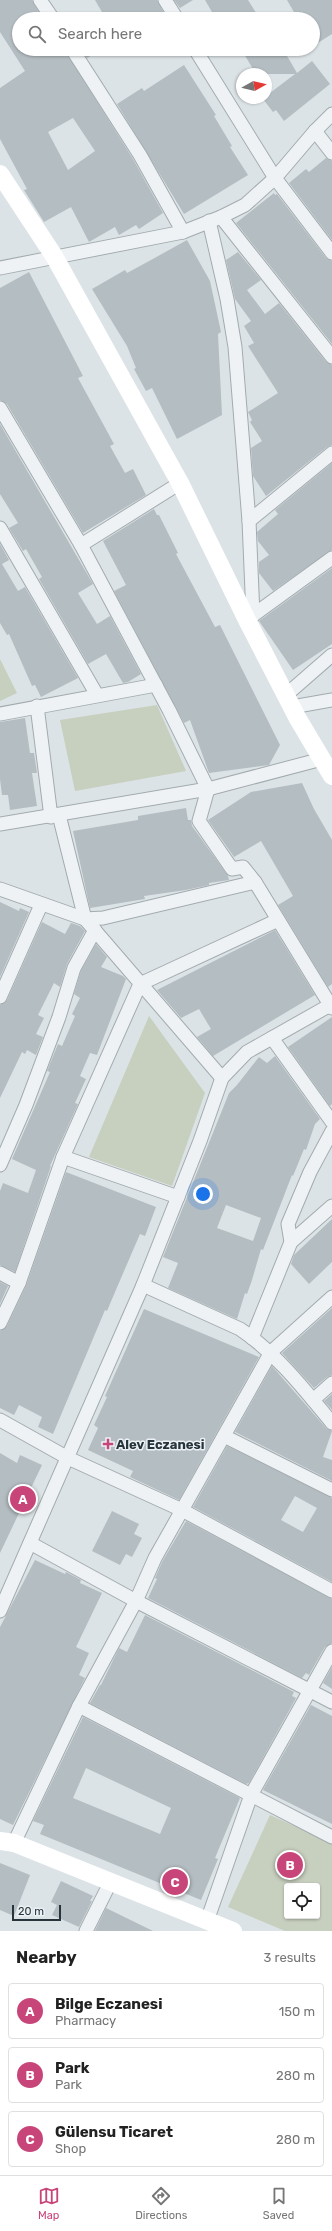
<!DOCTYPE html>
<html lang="en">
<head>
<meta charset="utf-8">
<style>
  :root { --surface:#fff; --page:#f2f2f2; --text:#222; --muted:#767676; --line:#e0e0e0; --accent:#c8457a }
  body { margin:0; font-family:Rubik,sans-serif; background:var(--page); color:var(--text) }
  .controls { position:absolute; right:12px; bottom:12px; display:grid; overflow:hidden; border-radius:4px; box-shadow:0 1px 3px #0004 }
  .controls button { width:36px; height:36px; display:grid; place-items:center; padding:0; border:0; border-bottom:1px solid var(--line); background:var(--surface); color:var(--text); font:20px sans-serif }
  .compass { position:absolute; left:236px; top:68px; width:36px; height:36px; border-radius:50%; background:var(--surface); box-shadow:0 1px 3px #0004; rotate:82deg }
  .scale { position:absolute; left:12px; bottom:10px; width:49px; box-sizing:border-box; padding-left:4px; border:2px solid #27343b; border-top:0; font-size:11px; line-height:14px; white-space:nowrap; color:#27343b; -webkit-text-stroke:3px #ebf1f4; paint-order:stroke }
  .you { position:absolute; left:203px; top:1194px; width:14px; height:14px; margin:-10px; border:3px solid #fff; border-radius:50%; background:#1a73e8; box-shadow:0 0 0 6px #1a73e833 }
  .badge { display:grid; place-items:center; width:26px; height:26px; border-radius:50%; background:var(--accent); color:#fff; font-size:13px; font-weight:700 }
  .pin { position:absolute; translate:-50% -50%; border:2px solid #fff; box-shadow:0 1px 4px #0006 }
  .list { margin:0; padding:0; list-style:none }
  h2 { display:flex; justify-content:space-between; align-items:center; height:52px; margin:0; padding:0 16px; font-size:17px }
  h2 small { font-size:13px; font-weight:400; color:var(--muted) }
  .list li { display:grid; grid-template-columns:26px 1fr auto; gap:12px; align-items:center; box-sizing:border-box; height:56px; margin:0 8px 8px; padding:0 8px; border:1px solid var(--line); border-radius:4px }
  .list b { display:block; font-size:15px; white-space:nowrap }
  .list p { margin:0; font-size:13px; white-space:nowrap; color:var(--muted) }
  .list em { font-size:13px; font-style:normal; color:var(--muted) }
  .icon { flex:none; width:22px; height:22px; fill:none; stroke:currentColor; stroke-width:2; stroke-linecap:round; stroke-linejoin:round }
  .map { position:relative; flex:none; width:332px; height:1931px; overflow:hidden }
  .search { position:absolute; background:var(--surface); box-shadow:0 1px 3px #0004; left:12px; right:12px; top:12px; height:44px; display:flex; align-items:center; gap:10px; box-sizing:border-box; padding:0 14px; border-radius:22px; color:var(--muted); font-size:15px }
  .sheet { height:244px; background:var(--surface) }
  nav { display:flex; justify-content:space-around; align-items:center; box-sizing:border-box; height:56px; border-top:1px solid var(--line); background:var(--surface); font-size:11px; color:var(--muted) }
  nav a { display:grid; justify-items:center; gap:2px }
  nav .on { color:var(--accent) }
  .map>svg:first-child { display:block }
  .green { fill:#c7cfbe; fill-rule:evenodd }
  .building { fill:#b4bdc2; fill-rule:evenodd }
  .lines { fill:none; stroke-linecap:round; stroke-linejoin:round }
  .street-casing { stroke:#a2abaf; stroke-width:15 }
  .street { stroke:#eff2f4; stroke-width:13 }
  .secondary { stroke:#fff; stroke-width:18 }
  .poi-dot { fill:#c8457a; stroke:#ebf1f4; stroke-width:1.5 }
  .labels { text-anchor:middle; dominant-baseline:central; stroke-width:3; stroke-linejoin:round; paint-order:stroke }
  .poi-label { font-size:13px; font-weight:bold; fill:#27343b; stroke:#ebf1f4; text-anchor:start }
</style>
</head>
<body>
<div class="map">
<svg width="332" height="1931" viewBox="0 0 332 1931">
  <rect width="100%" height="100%" fill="#dce3e6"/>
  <g class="green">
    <path d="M0,659L17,693L0,701Z"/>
    <path d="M157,705L186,771L75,791L60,720Z"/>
    <path d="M149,1016L205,1093L172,1186L89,1157Z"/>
    <path d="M270,1815L332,1843V1931H285L228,1907ZM287,1886H317V1916H287Z"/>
  </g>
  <g class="building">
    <path d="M0,0H32L43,19H19V49H64L133,159L163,213L139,229L136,225L119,235L115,227L89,242L71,207L44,222L24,190L27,189L0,139V88L25,71L0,32ZM73,118L95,151L68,170L48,132Z"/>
    <path d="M95,0H157L166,17L162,19H106Z"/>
    <path d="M174,0H193L180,8Z"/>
    <path d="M205,0H248L260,19H216Z"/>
    <path d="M287,0H332V34L313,46V19H298Z"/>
    <path d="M82,49H103L87,58Z"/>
    <path d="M241,49H283L297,73L312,61L330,84L284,121L276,110L273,112L263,99L266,98V96L295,74H256Z"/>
    <path d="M184,65L216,115L214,116L232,146L230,147L248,175L184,214L117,104L142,88L144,91Z"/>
    <path d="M326,158L332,161V240L289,183L306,169L309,172Z"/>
    <path d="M274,193L275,195L277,194L326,258L332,261V344L236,223Z"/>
    <path d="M187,240L210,281L221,332L218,334L222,415L177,439L152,388L146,391L134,369L136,368L127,346L92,289L125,270L127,273L151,260Z"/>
    <path d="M238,252L261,280L247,290L265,314L279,303L326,362L332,365V445L327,447L266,496L253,476L251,448L262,441L250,422L252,420L248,412L278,393L248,346L254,343L244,326L251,321L235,299L226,260Z"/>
    <path d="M29,272L83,376L78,378L114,444L110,446L125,473L133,469L146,495L83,533L7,404L0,400V288Z"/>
    <path d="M0,424L93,584L78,593L97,624L110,616L141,674L128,682L123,683L106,654L88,664L39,579L42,577L26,549L23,551L9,528L18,523L0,494Z"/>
    <path d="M332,463V550L273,591L259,573V562L269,555L258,541L257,532L278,514L275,510Z"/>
    <path d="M154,509L157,515H159L178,553L176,554L215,627L220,625L280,745L269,765L209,773L190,720L184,723L114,591L126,585L103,541Z"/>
    <path d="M0,544L9,560L2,564L18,591L25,587L78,678L41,697L35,685L32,686L9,634L7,635L0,623Z"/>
    <path d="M332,568V644L293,670L259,621Z"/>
    <path d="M25,718L30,753H34L37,773H32L37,806L10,810L8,795H2L0,779V722Z"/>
    <path d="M302,783L314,809L332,840V984L328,987L278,905L293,896L261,841L234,857L208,820L251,792Z"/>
    <path d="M186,808L188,820H191L192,826L228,876L229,880L209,883V885L186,890L144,896L145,899L90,908L73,831L138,820V816Z"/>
    <path d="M0,902L19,911L20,908L29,912L0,977Z"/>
    <path d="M42,922L65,934L71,923L80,926L85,931L67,964L60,987L54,983L38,1015L44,1018L36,1034L43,1037L36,1055L27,1050L25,1054L22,1052L0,1098V1005L7,1000Z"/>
    <path d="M275,930L315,995L213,1056L197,1037L211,1029L199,1009L181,1018L157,990Z"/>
    <path d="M96,944L107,957L101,967L123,976L126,979L97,1055L90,1053L80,1076L86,1079L75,1103L78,1104L50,1166H51L15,1272L0,1265V1191L3,1183L28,1193L36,1170L12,1159L50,1072L47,1071L58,1044L62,1046L75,1016L72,1014L80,998L74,994L81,971Z"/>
    <path d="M332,1017V1104L330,1106L288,1047Z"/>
    <path d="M275,1056L320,1119L315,1124L306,1150L304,1149L293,1176L292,1175L263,1250L261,1249L252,1280L247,1294L245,1293L237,1319L168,1288L178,1263L163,1257L229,1093L237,1085L259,1057L267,1063ZM226,1205L261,1218L253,1241L217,1228Z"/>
    <path d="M66,1172L156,1207L145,1236L140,1234L115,1292L107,1311L105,1310L53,1434L38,1427L42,1417L19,1405L14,1415L0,1408V1331L7,1326L26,1286Z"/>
    <path d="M332,1219V1262L309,1284L291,1264L294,1255Z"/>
    <path d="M0,1282L8,1286L0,1304Z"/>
    <path d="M332,1308V1375L327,1377L314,1388L282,1353Z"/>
    <path d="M144,1309L259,1357L179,1500L130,1477L133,1471L88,1450L98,1428L94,1425L107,1397L105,1396Z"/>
    <path d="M272,1366L326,1428L332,1431L323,1457L332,1460V1481L235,1432Z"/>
    <path d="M332,1394V1410L324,1401Z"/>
    <path d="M227,1446L332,1498V1582L193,1507ZM295,1496L317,1508L303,1532L281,1520Z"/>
    <path d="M0,1453L17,1463L20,1455L42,1465L0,1553Z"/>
    <path d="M112,1511L139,1524L134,1534L142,1538L132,1557L126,1554L120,1565L92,1551Z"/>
    <path d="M186,1521L332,1599V1643L325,1647L309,1675L306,1673L302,1678L148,1598L157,1579L155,1578L162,1562Z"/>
    <path d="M35,1560L65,1574L66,1572L81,1580L80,1583L102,1593L76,1647L89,1653L79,1675L85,1678L13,1825L0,1819V1627Z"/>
    <path d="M145,1615L294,1692L292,1696L296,1698L249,1783L246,1784L90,1703L100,1685H101L119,1648L127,1652Z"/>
    <path d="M332,1667V1689L323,1683Z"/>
    <path d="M311,1705L332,1716V1824L263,1790Z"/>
    <path d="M83,1717L240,1798L215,1858L218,1859L201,1900L40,1834L44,1825L33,1821ZM86,1768L171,1808L160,1834L73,1798Z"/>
    <path d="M0,1863L30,1875L14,1916L0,1910Z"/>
    <path d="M61,1881L93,1896L90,1901H92L79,1927L52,1915L57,1905L51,1902Z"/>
    <path d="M106,1908L153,1931H95Z"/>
  </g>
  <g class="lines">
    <defs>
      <g id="street">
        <path d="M40,0L53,19"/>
        <path d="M165,0L177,19"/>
        <path d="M72,49L140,155L183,232"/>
        <path d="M195,49L275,178L332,253"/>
        <path d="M315,131L332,153"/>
        <path d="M221,217L332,357"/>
        <path d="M209,221L227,299L235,347L249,521L253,616"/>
        <path d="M0,268L183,232L221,217L245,205L275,178L315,131L332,114"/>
        <path d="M0,408L81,545L169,710L208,789L199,821L232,869L243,867L255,882L332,1008"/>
        <path d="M249,521L332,453"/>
        <path d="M0,528L97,695"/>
        <path d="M81,545L180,483"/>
        <path d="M248,619L332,558"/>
        <path d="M286,695L332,655"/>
        <path d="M37,706L51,817"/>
        <path d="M292,707L332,700"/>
        <path d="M0,714L156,685"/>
        <path d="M59,815L85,919L222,1078"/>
        <path d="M0,824L208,789L322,759"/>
        <path d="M0,889L85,919L103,918L255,882"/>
        <path d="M0,997L41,905"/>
        <path d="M272,1038L332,1122"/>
        <path d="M63,1157L178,1197"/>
        <path d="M0,1165L26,1105L59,1017L74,968L95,930"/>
        <path d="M291,1242L288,1224L310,1172L332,1131"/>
        <path d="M0,1273L19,1283"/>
        <path d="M143,1285L240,1329C277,1354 304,1389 332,1423"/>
        <path d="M0,1323L19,1283L63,1157L140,984L278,920"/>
        <path d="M252,1338L291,1242L332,1206"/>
        <path d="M313,1400L332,1383"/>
        <path d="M0,1420L68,1458L182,1510L332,1591"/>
        <path d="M224,1436L332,1490"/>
        <path d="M30,1543L136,1601L332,1702"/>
        <path d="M0,1611L143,1285L200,1141L222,1078L247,1052L332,1004"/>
        <path d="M79,1706L332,1837"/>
        <path d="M14,1843L79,1706L136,1601L155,1558L271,1352L332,1297"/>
        <path d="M207,1921L251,1795L332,1651"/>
        <path d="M86,1931L111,1881"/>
      </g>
    </defs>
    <use href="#street" class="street-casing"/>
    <use href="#street" class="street"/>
    <g class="secondary">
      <path d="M0,174L54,256L180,483L247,620L298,719L332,776"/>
      <path d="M0,1841L14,1843L233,1931"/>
    </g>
  </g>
  <path class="poi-dot" d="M106 1438h4v4h4v4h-4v4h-4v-4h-4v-4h4z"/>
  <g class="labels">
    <g class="poi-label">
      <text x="116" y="1444">Alev Eczanesi</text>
    </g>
  </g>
</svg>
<div class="controls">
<button><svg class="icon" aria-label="locate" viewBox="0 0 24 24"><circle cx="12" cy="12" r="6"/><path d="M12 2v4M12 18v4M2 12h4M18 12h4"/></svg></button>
</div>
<svg class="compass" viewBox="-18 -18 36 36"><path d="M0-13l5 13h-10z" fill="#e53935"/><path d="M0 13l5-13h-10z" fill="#767676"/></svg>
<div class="scale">20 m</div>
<div class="you"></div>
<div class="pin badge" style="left:23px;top:1499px">A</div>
<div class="pin badge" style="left:290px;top:1865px">B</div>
<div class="pin badge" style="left:175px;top:1882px">C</div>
<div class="search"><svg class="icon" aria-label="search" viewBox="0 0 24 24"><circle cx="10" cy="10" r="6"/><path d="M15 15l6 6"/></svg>Search here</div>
</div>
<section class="sheet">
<h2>Nearby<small>3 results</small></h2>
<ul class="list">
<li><span class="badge">A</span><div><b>Bilge Eczanesi</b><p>Pharmacy</p></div><em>150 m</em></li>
<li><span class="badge">B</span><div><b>Park</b><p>Park</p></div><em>280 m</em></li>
<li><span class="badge">C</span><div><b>Gülensu Ticaret</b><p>Shop</p></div><em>280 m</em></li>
</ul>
</section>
<nav>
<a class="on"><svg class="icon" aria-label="map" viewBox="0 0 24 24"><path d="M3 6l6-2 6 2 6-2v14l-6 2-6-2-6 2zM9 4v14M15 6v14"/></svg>Map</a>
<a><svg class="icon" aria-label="directions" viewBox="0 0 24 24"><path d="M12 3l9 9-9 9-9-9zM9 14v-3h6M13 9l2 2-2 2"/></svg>Directions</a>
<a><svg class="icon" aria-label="saved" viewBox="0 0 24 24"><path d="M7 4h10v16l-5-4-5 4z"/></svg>Saved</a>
</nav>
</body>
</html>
